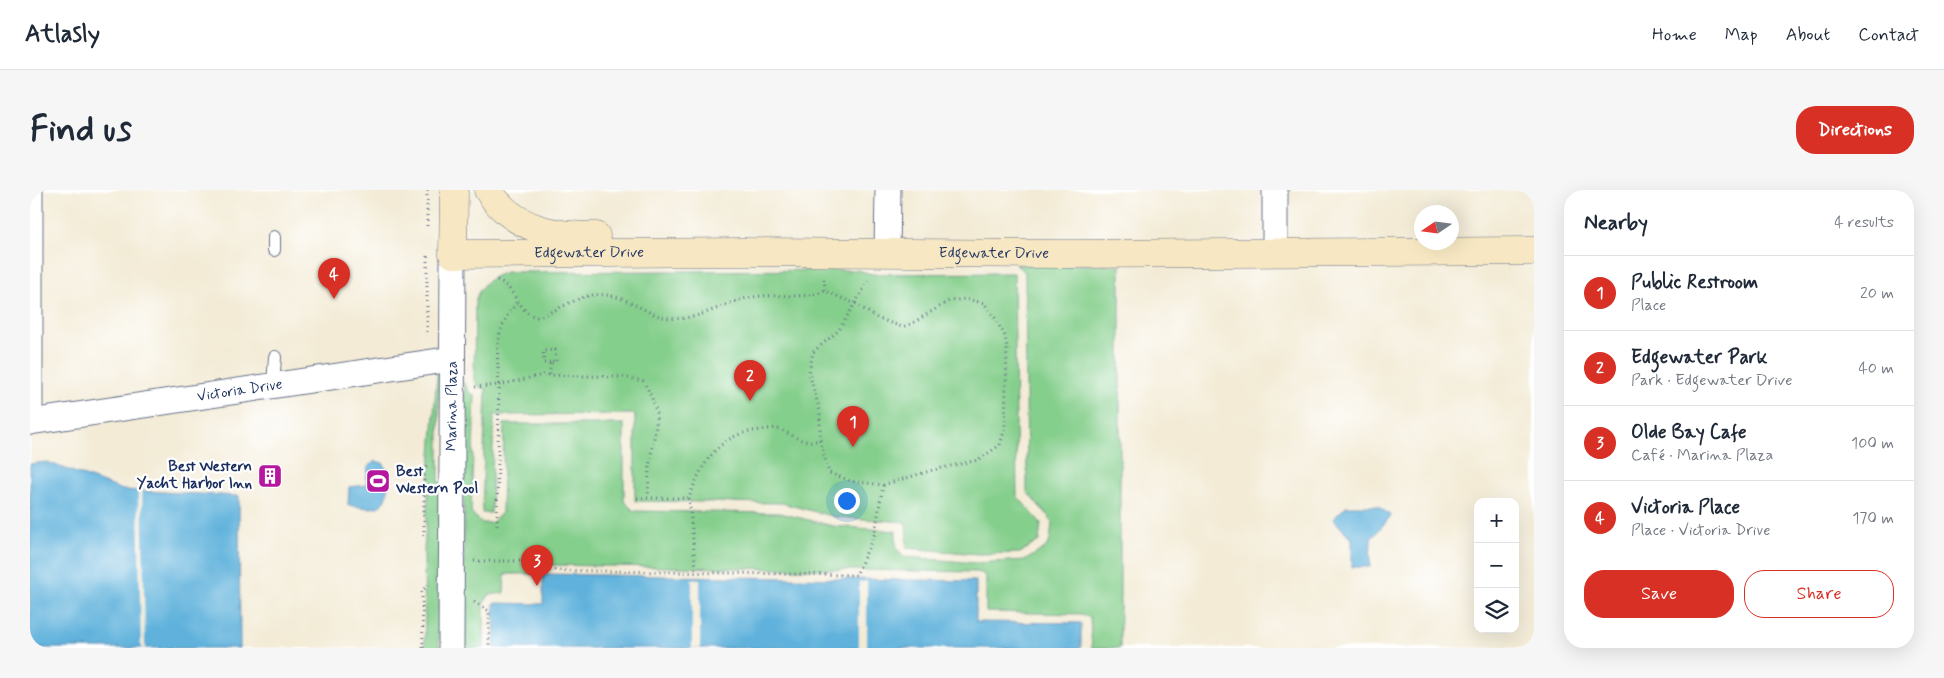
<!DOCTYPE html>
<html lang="en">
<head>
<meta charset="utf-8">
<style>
  :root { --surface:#fff; --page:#f6f6f7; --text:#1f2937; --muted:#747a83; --line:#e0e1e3; --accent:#d93025 }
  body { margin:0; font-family:Mynerve,sans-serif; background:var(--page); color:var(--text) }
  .controls { position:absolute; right:15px; bottom:15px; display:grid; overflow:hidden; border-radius:10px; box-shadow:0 5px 20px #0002 }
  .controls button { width:45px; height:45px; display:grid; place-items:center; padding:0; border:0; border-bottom:1px solid var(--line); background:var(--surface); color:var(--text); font:25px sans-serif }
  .compass { position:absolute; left:1384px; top:15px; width:45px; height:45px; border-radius:50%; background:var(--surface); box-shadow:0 5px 20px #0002; rotate:257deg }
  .you { position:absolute; left:816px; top:310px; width:18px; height:18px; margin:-12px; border:4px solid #fff; border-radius:50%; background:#1a73e8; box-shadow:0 0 0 8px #1a73e833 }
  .badge { display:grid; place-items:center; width:32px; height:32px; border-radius:50%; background:var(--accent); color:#fff; font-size:16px; font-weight:700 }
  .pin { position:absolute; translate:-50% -41px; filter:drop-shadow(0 1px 2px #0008) }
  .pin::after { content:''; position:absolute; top:26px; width:18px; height:15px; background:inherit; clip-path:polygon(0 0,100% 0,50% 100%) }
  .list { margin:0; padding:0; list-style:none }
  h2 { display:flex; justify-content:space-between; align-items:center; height:65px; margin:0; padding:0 20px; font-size:21px }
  h2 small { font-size:16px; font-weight:400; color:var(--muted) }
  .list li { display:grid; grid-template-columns:32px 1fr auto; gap:15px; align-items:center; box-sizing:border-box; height:75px; padding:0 20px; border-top:1px solid var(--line) }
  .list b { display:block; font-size:19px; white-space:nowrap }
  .list p { margin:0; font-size:16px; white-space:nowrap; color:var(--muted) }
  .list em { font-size:16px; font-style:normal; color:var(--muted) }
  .actions { display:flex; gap:10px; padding:15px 20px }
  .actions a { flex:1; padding:11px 0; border:1px solid var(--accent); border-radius:20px; text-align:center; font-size:18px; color:var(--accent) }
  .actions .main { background:var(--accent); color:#fff }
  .icon { flex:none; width:28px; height:28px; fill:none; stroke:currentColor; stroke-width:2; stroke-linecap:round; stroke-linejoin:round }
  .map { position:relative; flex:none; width:1504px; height:458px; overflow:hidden; border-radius:20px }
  header { display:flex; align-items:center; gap:30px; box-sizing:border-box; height:70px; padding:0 25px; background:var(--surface); border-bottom:1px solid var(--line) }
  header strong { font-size:24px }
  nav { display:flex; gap:28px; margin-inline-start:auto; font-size:18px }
  .intro { display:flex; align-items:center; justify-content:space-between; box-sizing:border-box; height:120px; padding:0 30px }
  h1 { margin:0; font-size:35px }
  .button { padding:12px 22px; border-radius:20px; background:var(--accent); color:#fff; font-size:18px; font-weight:700 }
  main { display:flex; gap:30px; padding:0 30px }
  aside { flex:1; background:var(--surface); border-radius:20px; box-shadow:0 5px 20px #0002 }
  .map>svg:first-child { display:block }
  .green { fill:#85cf8c; stroke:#507f75 }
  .water { fill:#61b2dc; stroke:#3e709d }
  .pier { fill:#f3ebd5 }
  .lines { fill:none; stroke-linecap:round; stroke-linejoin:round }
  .service-casing { stroke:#677188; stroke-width:14 }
  .minor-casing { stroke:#677188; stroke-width:27 }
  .secondary-casing { stroke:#677188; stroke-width:29 }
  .path { stroke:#677188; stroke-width:3; stroke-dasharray:1 4; stroke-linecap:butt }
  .service { stroke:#fff; stroke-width:12 }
  .minor { stroke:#fff; stroke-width:25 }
  .secondary { stroke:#f7e8c3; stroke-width:28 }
  .labels { text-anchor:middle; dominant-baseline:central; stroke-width:4.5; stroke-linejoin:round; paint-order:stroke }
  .street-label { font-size:15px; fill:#1b2f5e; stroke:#fff }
  .poi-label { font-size:15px; font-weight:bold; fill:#1b2f5e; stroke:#fff; text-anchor:end }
</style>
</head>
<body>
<header>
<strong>Atlasly</strong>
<nav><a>Home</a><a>Map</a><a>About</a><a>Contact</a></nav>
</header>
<div class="intro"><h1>Find us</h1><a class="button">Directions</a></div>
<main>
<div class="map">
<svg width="1504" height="458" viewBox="0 0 1504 458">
  <rect width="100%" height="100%" fill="#fff"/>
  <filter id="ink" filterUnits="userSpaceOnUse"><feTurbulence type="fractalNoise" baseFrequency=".02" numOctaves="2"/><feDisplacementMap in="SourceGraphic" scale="10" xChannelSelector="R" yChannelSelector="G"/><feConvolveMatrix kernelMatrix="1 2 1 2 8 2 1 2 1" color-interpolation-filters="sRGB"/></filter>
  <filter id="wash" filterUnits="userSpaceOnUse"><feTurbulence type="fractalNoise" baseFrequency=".0096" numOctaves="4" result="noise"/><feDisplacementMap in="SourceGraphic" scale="20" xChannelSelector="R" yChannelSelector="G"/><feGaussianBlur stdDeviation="1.12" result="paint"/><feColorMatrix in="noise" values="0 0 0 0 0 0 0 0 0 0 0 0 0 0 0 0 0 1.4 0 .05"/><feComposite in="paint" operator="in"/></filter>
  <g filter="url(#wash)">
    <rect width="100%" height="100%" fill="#f3ebd5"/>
    <g class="green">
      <path d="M986,75H1090V458H1062L1060,428L1052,424L956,422V388L952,383L946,382L514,375L507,376L503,384H475L474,403L459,405L454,413V458H434V192L439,202L445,206L441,323L452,333H461L472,323L474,234H594V311L604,321L750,323L803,336L866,341V358L875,367L946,373L996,370L1015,358L1020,351L1022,333L1019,327L997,302L995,82Z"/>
      <path d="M827,80L842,84L984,83L987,306L1011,333L1009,351L990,363L948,364L877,358L876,332L805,327L752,313L605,311V224L464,225L461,323H452L456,199L449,197L444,190L445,112C450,94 460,87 477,82Z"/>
      <path d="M409,182V458H395L394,360L407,183Z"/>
    </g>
    <g class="water">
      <path d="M345,271L353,273C358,283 358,288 358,299C356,324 337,318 318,315L319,297L336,295L338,277Z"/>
      <path d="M17,272L93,300L209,306L210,458H0V274Z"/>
      <path d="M1316,316H1348L1361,326L1341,349L1340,377H1322V349L1303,329Z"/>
      <path d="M513,384L946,391V432L1051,433V458H465L464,413L513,414Z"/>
    </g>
    <g class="pier">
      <path d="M108,298H112L115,458H111Z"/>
      <rect x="662" y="389" width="8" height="69"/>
      <path d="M837,391V458H829V392Z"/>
    </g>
  </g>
  <g filter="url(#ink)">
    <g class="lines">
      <defs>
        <g id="service">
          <path d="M244,47V60"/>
          <path d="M243,195L245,167"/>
        </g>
        <g id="minor">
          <path d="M0,0V232"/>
          <path d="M1245,61V0"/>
          <path d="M857,62L858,0"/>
          <path id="s1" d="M0,232L422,169"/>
          <path id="s2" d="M421,458L423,64"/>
        </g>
        <g id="secondary">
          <path id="s3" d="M424,0L423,64L714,62L1037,64L1504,61"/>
          <path d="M458,0C482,39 524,46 566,46"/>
        </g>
      </defs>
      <use href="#service" class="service-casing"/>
      <use href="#minor" class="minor-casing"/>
      <use href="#secondary" class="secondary-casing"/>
      <g class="path">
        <path d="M397,0V37"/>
        <path d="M397,66V142"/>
        <path d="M467,90C485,96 489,125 508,127C543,115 558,94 597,111C611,117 625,127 639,128C670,132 694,111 723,107C747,103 772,110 795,101"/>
        <path d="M520,172L514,173L513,161L525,160L526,172H520V185"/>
        <path d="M445,197L469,195C467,158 463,142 488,111"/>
        <path d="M790,250L799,283L821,291L853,295L903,280L948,270L970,255L975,238L977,157L975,146L965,128L954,113L936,109L919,111L881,134L872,137L847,128L826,114L795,101L794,85"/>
        <path d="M607,308H659C672,271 691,242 732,240C737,239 743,238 748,239C766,245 770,255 790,250V221L779,183L783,162L809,140L840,88"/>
        <path d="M659,308L666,382"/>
        <path d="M467,335L469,195L513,185L593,187L613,191C635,227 624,236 620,272C618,284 619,296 618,307"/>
        <path d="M394,346V280L398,275"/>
        <path d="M444,371H500L507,380L826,385L845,343L853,295"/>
        <path d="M444,412L459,421V458"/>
        <path d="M393,458L392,401L398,395"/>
      </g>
      <use href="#service" class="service"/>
      <use href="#minor" class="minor"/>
      <use href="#secondary" class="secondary"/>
    </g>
  </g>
  <defs>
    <symbol id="building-square" viewBox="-11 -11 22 22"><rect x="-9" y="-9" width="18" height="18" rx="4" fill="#b5179e" stroke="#fff"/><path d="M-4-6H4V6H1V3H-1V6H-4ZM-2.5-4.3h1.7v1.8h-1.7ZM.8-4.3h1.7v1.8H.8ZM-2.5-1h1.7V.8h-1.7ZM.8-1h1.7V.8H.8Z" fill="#fff"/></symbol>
    <symbol id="stadium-square" viewBox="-11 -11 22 22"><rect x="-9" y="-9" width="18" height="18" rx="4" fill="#b5179e" stroke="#fff"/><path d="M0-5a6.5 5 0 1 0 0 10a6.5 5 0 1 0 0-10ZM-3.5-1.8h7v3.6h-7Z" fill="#fff"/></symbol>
  </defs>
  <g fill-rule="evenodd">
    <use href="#building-square" x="226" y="272" width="28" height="28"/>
    <use href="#stadium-square" x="334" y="277" width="28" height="28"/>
  </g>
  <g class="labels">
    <g class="street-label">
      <text stroke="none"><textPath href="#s3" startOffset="200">Edgewater Drive</textPath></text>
      <text stroke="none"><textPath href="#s3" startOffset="605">Edgewater Drive</textPath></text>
      <text stroke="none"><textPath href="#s1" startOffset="212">Victoria Drive</textPath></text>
      <text stroke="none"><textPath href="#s2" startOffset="242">Marina Plaza</textPath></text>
    </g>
    <g class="poi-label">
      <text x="222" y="277">Best Western<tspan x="222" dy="17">Yacht Harbor Inn</tspan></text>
      <text x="366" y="282" text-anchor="start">Best<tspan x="366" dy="17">Western Pool</tspan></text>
    </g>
  </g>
</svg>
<div class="controls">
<button>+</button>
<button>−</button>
<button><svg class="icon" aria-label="layers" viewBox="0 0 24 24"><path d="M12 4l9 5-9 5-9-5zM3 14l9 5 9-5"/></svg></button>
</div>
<svg class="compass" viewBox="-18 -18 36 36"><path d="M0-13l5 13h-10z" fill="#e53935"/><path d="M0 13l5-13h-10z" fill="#747a83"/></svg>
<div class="you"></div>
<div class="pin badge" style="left:823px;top:257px">1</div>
<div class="pin badge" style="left:720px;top:211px">2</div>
<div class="pin badge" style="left:507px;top:396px">3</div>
<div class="pin badge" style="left:304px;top:109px">4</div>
</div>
<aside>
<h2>Nearby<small>4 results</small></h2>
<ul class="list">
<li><span class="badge">1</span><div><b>Public Restroom</b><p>Place</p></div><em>20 m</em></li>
<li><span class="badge">2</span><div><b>Edgewater Park</b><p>Park · Edgewater Drive</p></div><em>40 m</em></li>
<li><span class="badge">3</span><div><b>Olde Bay Cafe</b><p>Café · Marina Plaza</p></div><em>100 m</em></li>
<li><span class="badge">4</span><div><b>Victoria Place</b><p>Place · Victoria Drive</p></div><em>170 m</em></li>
</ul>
<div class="actions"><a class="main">Save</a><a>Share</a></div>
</aside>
</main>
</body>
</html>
